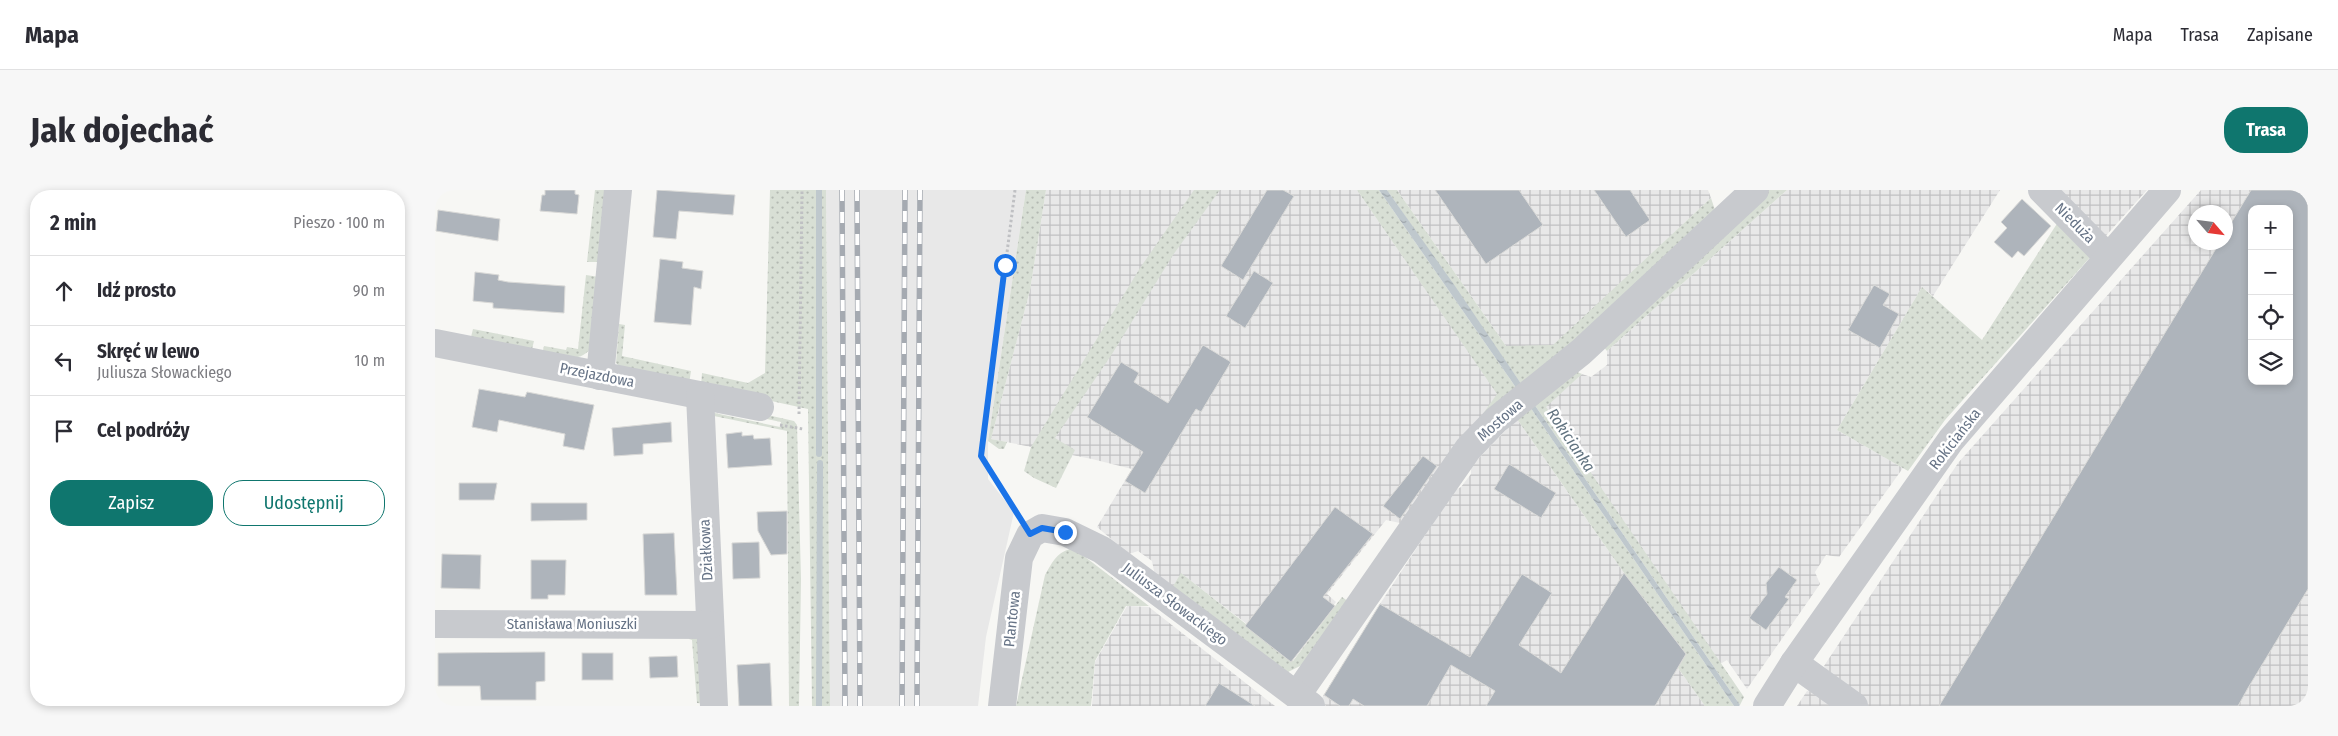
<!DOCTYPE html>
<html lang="pl">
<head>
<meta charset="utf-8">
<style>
  :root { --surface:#fff; --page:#f7f7f7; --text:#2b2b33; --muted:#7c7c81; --line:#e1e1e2; --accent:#0f766e }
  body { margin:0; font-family:"Fira Sans Condensed",sans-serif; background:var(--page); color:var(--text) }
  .controls { position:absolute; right:15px; top:15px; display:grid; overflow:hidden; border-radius:10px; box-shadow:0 2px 8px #0003 }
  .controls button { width:45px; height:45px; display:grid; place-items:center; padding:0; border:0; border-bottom:1px solid var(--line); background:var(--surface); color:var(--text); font:25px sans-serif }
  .compass { position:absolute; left:1753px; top:15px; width:45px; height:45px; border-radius:50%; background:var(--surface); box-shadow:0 2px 8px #0003; rotate:118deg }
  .stop { position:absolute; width:15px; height:15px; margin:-11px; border:4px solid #1a73e8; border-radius:50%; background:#fff }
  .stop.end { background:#1a73e8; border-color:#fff; box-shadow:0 1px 5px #0008 }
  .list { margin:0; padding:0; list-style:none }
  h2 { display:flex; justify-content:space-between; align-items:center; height:65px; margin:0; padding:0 20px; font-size:21px }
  h2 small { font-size:16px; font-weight:400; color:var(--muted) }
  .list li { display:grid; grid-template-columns:32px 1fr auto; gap:15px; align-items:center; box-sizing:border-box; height:70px; padding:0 20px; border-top:1px solid var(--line) }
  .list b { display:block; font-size:19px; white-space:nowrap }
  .list p { margin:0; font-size:16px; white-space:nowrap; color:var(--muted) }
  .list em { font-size:16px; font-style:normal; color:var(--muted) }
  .actions { display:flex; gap:10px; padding:15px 20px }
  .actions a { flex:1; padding:11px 0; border:1px solid var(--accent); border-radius:20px; text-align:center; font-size:18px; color:var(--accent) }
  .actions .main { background:var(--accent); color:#fff }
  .icon { flex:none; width:28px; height:28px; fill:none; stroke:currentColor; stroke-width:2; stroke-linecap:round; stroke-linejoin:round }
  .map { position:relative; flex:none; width:1873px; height:516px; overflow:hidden; border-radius:20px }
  header { display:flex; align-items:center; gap:30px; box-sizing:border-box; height:70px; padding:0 25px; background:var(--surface); border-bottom:1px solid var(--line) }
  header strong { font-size:24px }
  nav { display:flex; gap:28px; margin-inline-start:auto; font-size:18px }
  .intro { display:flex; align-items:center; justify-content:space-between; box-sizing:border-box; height:120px; padding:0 30px }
  h1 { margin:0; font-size:35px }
  .button { padding:12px 22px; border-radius:20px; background:var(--accent); color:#fff; font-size:18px; font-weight:700 }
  main { display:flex; gap:30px; padding:0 30px }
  aside { flex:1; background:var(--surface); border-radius:20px; box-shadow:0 2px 8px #0003 }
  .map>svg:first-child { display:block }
  .built { fill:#e8e8e8 }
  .industrial { fill:url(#industrial-grid); fill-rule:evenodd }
  .grass { fill:url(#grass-dots) }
  .water { fill:url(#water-ripples) }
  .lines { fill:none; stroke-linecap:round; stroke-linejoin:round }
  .stream { stroke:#bfc8cd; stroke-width:6 }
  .building { fill:#aeb4bb; stroke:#d9d9d7; fill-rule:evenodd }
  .path { stroke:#bfc0c3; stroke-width:3; stroke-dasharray:2.5 2.5; stroke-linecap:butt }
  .minor { stroke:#c8cace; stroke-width:28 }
  .rail-casing { stroke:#a5aab1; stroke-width:5.5 }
  .rail { stroke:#fff; stroke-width:4; stroke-dasharray:11; stroke-linecap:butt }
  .route { stroke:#1a73e8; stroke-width:6 }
  .labels { text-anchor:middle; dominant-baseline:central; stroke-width:5; stroke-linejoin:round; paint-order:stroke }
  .street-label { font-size:15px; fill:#667386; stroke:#fff }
  .water-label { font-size:16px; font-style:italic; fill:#627481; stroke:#fff }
</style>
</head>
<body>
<header>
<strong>Mapa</strong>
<nav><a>Mapa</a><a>Trasa</a><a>Zapisane</a></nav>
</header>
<div class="intro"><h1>Jak dojechać</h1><a class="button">Trasa</a></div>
<main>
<aside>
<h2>2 min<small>Pieszo · 100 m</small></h2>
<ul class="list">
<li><svg class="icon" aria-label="ahead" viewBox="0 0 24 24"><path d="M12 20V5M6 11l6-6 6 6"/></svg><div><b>Idź prosto</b></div><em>90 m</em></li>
<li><svg class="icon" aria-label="left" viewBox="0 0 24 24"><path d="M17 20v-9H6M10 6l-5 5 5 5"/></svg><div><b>Skręć w lewo</b><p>Juliusza Słowackiego</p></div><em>10 m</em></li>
<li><svg class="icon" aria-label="arrive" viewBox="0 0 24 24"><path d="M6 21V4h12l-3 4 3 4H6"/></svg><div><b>Cel podróży</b></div></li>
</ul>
<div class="actions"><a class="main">Zapisz</a><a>Udostępnij</a></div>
</aside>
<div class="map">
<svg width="1873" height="516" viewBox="0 0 1873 516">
  <defs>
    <pattern id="industrial-grid" width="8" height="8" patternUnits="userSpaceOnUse" patternTransform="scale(1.25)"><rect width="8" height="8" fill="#e8e8e8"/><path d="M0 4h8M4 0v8" fill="none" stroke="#c0c0c2"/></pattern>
    <pattern id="grass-dots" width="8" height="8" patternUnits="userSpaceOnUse" patternTransform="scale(1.25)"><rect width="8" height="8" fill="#d8dfd5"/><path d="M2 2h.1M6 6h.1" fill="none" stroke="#b3b9b2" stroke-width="1.8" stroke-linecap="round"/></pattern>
    <pattern id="water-ripples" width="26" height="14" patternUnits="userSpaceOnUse" patternTransform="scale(1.25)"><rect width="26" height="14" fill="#bfc8cd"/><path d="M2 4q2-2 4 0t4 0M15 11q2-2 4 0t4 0" fill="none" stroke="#9fa7ac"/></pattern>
  </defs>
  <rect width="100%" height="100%" fill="#f7f7f4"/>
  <path class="built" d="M391,0H591L553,251V289L579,322L551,447L543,516H395Z"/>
  <g class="industrial">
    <path d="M611,0H922L1063,204L965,333L951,330L892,404L901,412L857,469L747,384L737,398L720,386L717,371L703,361L694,364L662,337L697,279L657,269L556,249L595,100Z"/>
    <path d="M962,0H1273L1276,8L1118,156H1071Z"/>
    <path d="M1352,0H1565L1498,106L1487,97L1402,240L1468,278L1404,367L1391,365L1380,382L1385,394L1312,499L1292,470L1285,474L1110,217L1147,184L1156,187L1172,175V161Z"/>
    <path d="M1623,0H1712L1668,49Z"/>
    <path d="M1766,0H1873V516H1362L1372,501L1383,502L1395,485L1389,476L1523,273ZM1817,19H1854V191H1817ZM1760,22H1790V52H1760Z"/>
    <path d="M1082,229L1189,383L1251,464L1243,478L1270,516H891L885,511L945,414L1019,301L1026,297L1036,284V276Z"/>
    <path d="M692,416L714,417L840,516H657L660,472Z"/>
  </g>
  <g class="grass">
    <path d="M160,0H172L166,72H152Z"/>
    <path d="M335,0H391L395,516H377L373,219L266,196L267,183L313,193L330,183Z"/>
    <path d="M591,0H611L595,100L556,249L572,252L569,259H564L553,251Z"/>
    <path d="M759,0H785L738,65L677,164L620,248L640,260L621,298L599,288L589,281L596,257L705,78Z"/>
    <path d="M922,0H944L1084,202L1025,256L1062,204Z"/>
    <path d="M952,0H962L1071,156L1118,155L1276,8L1281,23L1089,198Z"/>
    <path d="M1334,0H1352L1172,161L1168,156Z"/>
    <path d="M1625,29L1658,64L1510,230L1473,281L1402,240L1487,97L1547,150Z"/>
    <path d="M151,85L164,87L156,158C144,174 125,167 107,165L109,156L131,160L132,157L143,159Z"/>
    <path d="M184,134L190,135L187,166L256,181L254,194L187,179L181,173Z"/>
    <path d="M38,139L99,151L96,163L35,151Z"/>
    <path d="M1140,181L1147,184L1111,217L1309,507L1305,515L1099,214Z"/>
    <path d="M1095,217L1299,516H1270L1243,478L1251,464L1189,383L1082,229Z"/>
    <path d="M275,222L345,237L346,232L322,227L324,223L359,231L362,235L366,389L364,516H354L352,241L274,225Z"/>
    <path d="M635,359L645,363L714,416H691L660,471L656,516H581L610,385C617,373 621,363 635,359Z"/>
    <path d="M746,383L858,471L907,407L917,414L867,475L853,482L737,398Z"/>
    <path d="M253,442L265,445L272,514L262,513L257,450L254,449Z"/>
  </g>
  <g class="water">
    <path d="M944,0H952L1020,96L1089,198L1084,202Z"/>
    <path d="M1099,214L1305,515L1304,516H1299L1095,217Z"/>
  </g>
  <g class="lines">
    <g class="stream">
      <path d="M384,0V264"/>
      <path d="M384,516L385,273"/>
    </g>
  </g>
  <g class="building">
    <path d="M110,0H140V4L144,5L142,24L105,21L107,5H110Z"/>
    <path d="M222,0L300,5L298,25L244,21L241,49L218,47Z"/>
    <path d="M832,0H848L859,6L808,90L786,76Z"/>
    <path d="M1000,0H1084L1108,35L1051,74Z"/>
    <path d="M1159,0H1195L1215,30L1191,47Z"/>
    <path d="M1816,0H1873V399L1813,498L1803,516H1504L1785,52H1790V43ZM1817,19H1854V191H1817Z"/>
    <path d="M1587,9L1616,36L1589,66L1583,61L1577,68L1559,52L1572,38L1566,32Z"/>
    <path d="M3,20L65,29L63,51L1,41Z"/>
    <path d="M225,69L248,72L247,78L268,81L266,99L259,97L256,135L219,132Z"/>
    <path d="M819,81L838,93L810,138L791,126Z"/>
    <path d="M40,82L64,85L63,90L73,92L130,96L129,123L58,118V113L38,111Z"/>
    <path d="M1439,95L1455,104L1448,115L1464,124L1445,158L1413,140Z"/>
    <path d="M768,155L796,172L766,222L761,219L710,303L690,291L708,262L652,227L686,172L704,183L699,192L733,213Z"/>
    <path d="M44,199L90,207L92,202L159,215L149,260L128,256L130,244L64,230L62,242L37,237Z"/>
    <path d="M236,232L237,252L208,254V264L179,266L177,238Z"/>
    <path d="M307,242V246L318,245L319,249L335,248L337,275L293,278L291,244Z"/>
    <path d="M988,266L1002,276L965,329L948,316Z"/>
    <path d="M1074,274L1121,303L1106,328L1059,299Z"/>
    <path d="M24,293H62L59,310H24Z"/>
    <path d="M96,313H152V330L96,331Z"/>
    <path d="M900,317L938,344L888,407L900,416L856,472L810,436Z"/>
    <path d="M352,321V364L336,365L323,341L322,322Z"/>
    <path d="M239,343L242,405H210L208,344Z"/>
    <path d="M324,352L325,388L298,389L297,353Z"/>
    <path d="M7,364L46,365L45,399L6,398Z"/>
    <path d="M96,370H131L130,405H113V409H96Z"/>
    <path d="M1344,377L1362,390L1350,407L1354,409L1331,440L1314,428L1332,404L1331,393Z"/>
    <path d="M1189,383L1251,464L1220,516H1051L1060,501L1016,475L992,516H929L918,509L914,516H905L889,505L945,414L1035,467L1087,384L1117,403L1084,455L1126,483Z"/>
    <path d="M110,462V491L101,492V510H46L45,496H3V463Z"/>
    <rect x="147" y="463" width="31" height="27"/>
    <path d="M242,466L243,487L215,488L214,467Z"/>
    <path d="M335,473L337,516H304L302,475Z"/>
    <path d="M784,493L820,516H770Z"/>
  </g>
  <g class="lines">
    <g class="path">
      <path d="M580,0L546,266L583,325"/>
      <path d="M364,224L367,0"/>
      <path d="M345,235L368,239"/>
    </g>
    <g class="minor">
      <path d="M1607,0L1673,67"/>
      <path d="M0,153L325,217"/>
      <path d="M165,186L183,0"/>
      <path d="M265,205L279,516"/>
      <path d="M0,434L275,435"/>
      <path d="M1359,473L1419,516"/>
      <path d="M862,505L1033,259L1061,230L1146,162L1320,0"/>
      <path d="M567,516L584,368L595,345L607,338L630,342L667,360L876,516"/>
      <path d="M1332,516L1359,473L1516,250L1732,0"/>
    </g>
    <defs>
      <g id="rail">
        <path d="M407,0L410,516"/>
        <path d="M422,0L425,516"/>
        <path d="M467,516L470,0"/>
        <path d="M482,516L485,0"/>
      </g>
    </defs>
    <use href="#rail" class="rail-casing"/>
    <use href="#rail" class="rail"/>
  </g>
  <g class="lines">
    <path class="route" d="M570,75L546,266L595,344L607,338L630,342"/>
  </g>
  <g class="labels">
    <g class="street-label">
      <text transform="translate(1640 33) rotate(45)">Nieduża</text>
      <text transform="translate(162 185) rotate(11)">Przejazdowa</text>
      <text transform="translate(1065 230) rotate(-41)">Mostowa</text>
      <text transform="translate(1520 249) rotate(-52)">Rokiciańska</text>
      <text transform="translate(271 360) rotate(-93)">Działkowa</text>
      <text transform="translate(740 414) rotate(37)">Juliusza Słowackiego</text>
      <text transform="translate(577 429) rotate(-84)">Plantowa</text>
      <text x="137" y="434">Stanisława Moniuszki</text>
    </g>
    <g class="water-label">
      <text transform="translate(1136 250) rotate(56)">Rokicianka</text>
    </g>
  </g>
</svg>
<div class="controls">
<button>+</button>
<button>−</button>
<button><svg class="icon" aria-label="locate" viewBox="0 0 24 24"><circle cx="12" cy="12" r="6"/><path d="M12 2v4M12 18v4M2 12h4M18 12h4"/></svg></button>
<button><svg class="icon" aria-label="layers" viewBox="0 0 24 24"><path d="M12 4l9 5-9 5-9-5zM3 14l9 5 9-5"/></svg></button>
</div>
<svg class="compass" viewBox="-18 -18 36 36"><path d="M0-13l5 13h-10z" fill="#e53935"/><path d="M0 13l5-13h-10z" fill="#7c7c81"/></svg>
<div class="stop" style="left:570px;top:75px"></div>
<div class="stop end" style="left:630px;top:342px"></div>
</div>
</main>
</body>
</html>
